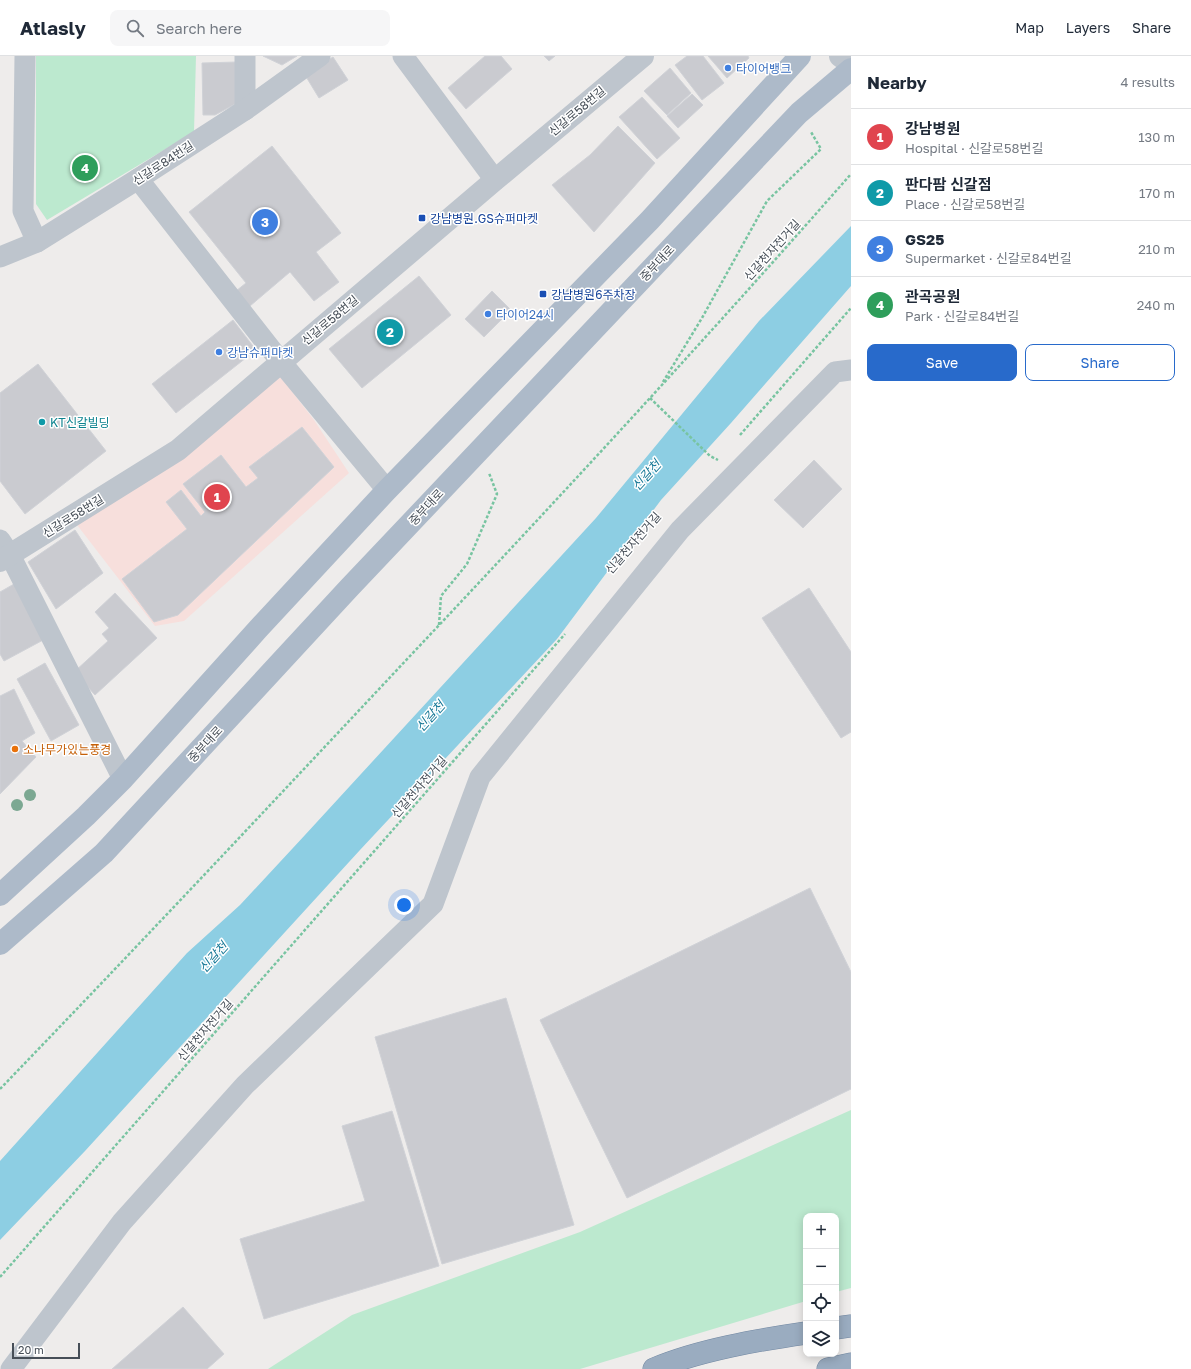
<!DOCTYPE html>
<html lang="en">
<head>
<meta charset="utf-8">
<style>
  :root { --surface:#fff; --page:#f6f6f7; --text:#1f2937; --muted:#747a83; --line:#e0e1e3; --accent:#286acb }
  body { margin:0; font-family:"Golos Text","Noto Sans KR",sans-serif; background:var(--page); color:var(--text) }
  .controls { position:absolute; right:12px; bottom:12px; display:grid; overflow:hidden; border-radius:8px; box-shadow:0 2px 10px #0003 }
  .controls button { width:36px; height:36px; display:grid; place-items:center; padding:0; border:0; border-bottom:1px solid var(--line); background:var(--surface); color:var(--text); font:20px sans-serif }
  .scale { position:absolute; left:12px; bottom:10px; width:68px; box-sizing:border-box; padding-left:4px; border:2px solid #464e57; border-top:0; font-size:11px; line-height:14px; white-space:nowrap; color:#464e57; -webkit-text-stroke:3px #fff; paint-order:stroke }
  .you { position:absolute; left:404px; top:849px; width:14px; height:14px; margin:-10px; border:3px solid #fff; border-radius:50%; background:#1a73e8; box-shadow:0 0 0 6px #1a73e833 }
  .badge { display:grid; place-items:center; width:26px; height:26px; border-radius:50%; background:var(--accent); color:#fff; font-size:13px; font-weight:700 }
  .pin { position:absolute; translate:-50% -50%; border:2px solid #fff; box-shadow:0 1px 4px #0006 }
  .list { margin:0; padding:0; list-style:none }
  h2 { display:flex; justify-content:space-between; align-items:center; height:52px; margin:0; padding:0 16px; font-size:17px }
  h2 small { font-size:13px; font-weight:400; color:var(--muted) }
  .list li { display:grid; grid-template-columns:26px 1fr auto; gap:12px; align-items:center; box-sizing:border-box; height:56px; padding:0 16px; border-top:1px solid var(--line) }
  .list b { display:block; font-size:15px; white-space:nowrap }
  .list p { margin:0; font-size:13px; white-space:nowrap; color:var(--muted) }
  .list em { font-size:13px; font-style:normal; color:var(--muted) }
  .actions { display:flex; gap:8px; padding:12px 16px }
  .actions a { flex:1; padding:9px 0; border:1px solid var(--accent); border-radius:8px; text-align:center; font-size:14px; color:var(--accent) }
  .actions .main { background:var(--accent); color:#fff }
  .icon { flex:none; width:22px; height:22px; fill:none; stroke:currentColor; stroke-width:2; stroke-linecap:round; stroke-linejoin:round }
  .map { position:relative; flex:none; width:851px; height:1313px; overflow:hidden }
  header { display:flex; align-items:center; gap:24px; box-sizing:border-box; height:56px; padding:0 20px; background:var(--surface); border-bottom:1px solid var(--line) }
  header strong { font-size:19px }
  nav { display:flex; gap:22px; margin-inline-start:auto; font-size:14px }
  .search { width:280px; height:36px; background:var(--page); display:flex; align-items:center; gap:10px; box-sizing:border-box; padding:0 14px; border-radius:8px; color:var(--muted); font-size:15px }
  main { display:flex }
  aside { flex:1; background:var(--surface) }
  .map>svg:first-child { display:block }
  .medical { fill:#f7dfdc }
  .green { fill:#bce9cf }
  .water { fill:#8dcee3 }
  .building { fill:#cacbd0; stroke:#d0d2d7 }
  .lines { fill:none; stroke-linecap:round; stroke-linejoin:round }
  .trunk-casing { stroke:#7288a2; stroke-width:23 }
  .path { stroke:#78c4a1; stroke-width:2.5; stroke-dasharray:3 2; stroke-linecap:butt }
  .minor { stroke:#bec5cd; stroke-width:21 }
  .tertiary { stroke:#bec5cd; stroke-width:22 }
  .primary { stroke:#adbac9; stroke-width:22 }
  .trunk { stroke:#9aacc0; stroke-width:22 }
  .tree { fill:#7ca892 }
  .shop-dot { fill:#3f7fe0; stroke:#fff; stroke-width:1.5 }
  .transit-dot { fill:#1a4fb4; stroke:#fff; stroke-width:1.5 }
  .culture-dot { fill:#0f9aa8; stroke:#fff; stroke-width:1.5 }
  .food-dot { fill:#e8710a; stroke:#fff; stroke-width:1.5 }
  .labels { text-anchor:middle; dominant-baseline:central; stroke-width:3; stroke-linejoin:round; paint-order:stroke }
  .shop-label { font-size:12px; fill:#366cbe; stroke:#fff; text-anchor:start }
  .street-label { font-size:12px; fill:#464e57; stroke:#fff }
  .transit-label { font-size:12px; fill:#164399; stroke:#fff; text-anchor:start }
  .culture-label { font-size:12px; fill:#0d838f; stroke:#fff; text-anchor:start }
  .food-label { font-size:12px; fill:#c56008; stroke:#fff; text-anchor:start }
  .water-label { font-size:13px; font-style:italic; fill:#187997; stroke:#fff }
</style>
</head>
<body>
<header>
<strong>Atlasly</strong>
<div class="search"><svg class="icon" aria-label="search" viewBox="0 0 24 24"><circle cx="10" cy="10" r="6"/><path d="M15 15l6 6"/></svg>Search here</div>
<nav><a>Map</a><a>Layers</a><a>Share</a></nav>
</header>
<main>
<div class="map">
<svg width="851" height="1313" viewBox="0 0 851 1313">
  <rect width="100%" height="100%" fill="#eeeceb"/>
  <path class="medical" d="M280,320L314,364L349,417L184,565L155,570L74,465Z"/>
  <g class="green">
    <path d="M36,0H196L194,76L47,164L36,148Z"/>
    <path d="M851,1054V1232L836,1236V1160H806V1245L580,1313H268L352,1259L580,1176Z"/>
  </g>
  <path class="water" d="M851,170V230L731,367L661,444L557,583L360,794L85,1095L0,1184V1105L187,897L240,849L305,779L596,462L759,265Z"/>
  <g class="building">
    <path d="M263,0H297L282,9Z"/>
    <path d="M485,0H501L512,13L466,53L448,32Z"/>
    <path d="M544,0H555L549,5Z"/>
    <path d="M687,0H703L724,27L702,44L675,9Z"/>
    <path d="M708,0H748L749,2L727,22Z"/>
    <path d="M333,1L348,24L319,42L305,19Z"/>
    <path d="M237,6V47L215,59H203L202,7Z"/>
    <path d="M670,12L691,37L667,59L644,35Z"/>
    <path d="M692,38L703,49L678,72L667,60Z"/>
    <path d="M642,41L680,82L657,103L619,61Z"/>
    <path d="M618,70L655,107L594,176L552,129L590,99Z"/>
    <path d="M272,90L341,177L316,196L339,226L314,245L290,216L250,250L236,235L246,227L189,156Z"/>
    <path d="M419,220L451,259L362,332L329,293Z"/>
    <path d="M492,235L511,254L484,281L465,263Z"/>
    <path d="M233,264L256,294L176,357L152,328Z"/>
    <path d="M38,308L106,395L25,458L0,425V337Z"/>
    <path d="M302,371L334,411L178,559L154,566L122,523L187,473L166,446L181,434L201,460L205,456L183,428L221,399L246,431L258,422L249,411Z"/>
    <path d="M814,404L842,433L803,472L774,444Z"/>
    <path d="M75,474L103,517L56,553L28,506Z"/>
    <path d="M14,528L45,583L4,605L0,598V536Z"/>
    <path d="M809,532L851,596V676L841,682L762,562Z"/>
    <path d="M115,537L157,582L95,639L74,616L108,585L102,578L109,572L95,556Z"/>
    <path d="M45,607L79,669L51,685L17,623Z"/>
    <path d="M14,633L35,677L22,685L36,701L0,738V640Z"/>
    <path d="M810,832L851,916V1033L627,1142L540,964Z"/>
    <path d="M506,942L574,1169L442,1208L375,981Z"/>
    <path d="M392,1055L439,1210L264,1263L240,1183L365,1145L342,1070Z"/>
    <path d="M183,1251L224,1298L207,1313H112Z"/>
  </g>
  <g class="lines">
    <defs>
      <g id="trunk">
        <path d="M836,1272L851,1270"/>
        <path d="M654,1313C699,1294 758,1284 806,1277"/>
        <path d="M828,1313L851,1308"/>
      </g>
    </defs>
    <use href="#trunk" class="trunk-casing"/>
    <g class="path">
      <path d="M663,326L702,262L767,145L821,93L811,76"/>
      <path d="M650,342L710,400L718,404"/>
      <path d="M740,379L851,252"/>
      <path d="M439,569L441,540L467,508L497,438L489,417"/>
      <path d="M0,1033C138,890 274,745 410,600C559,442 707,282 851,118"/>
      <path d="M0,1221L565,578"/>
    </g>
    <g class="minor">
      <path d="M25,0L23,155L37,186"/>
      <path d="M403,0L495,124"/>
      <path d="M245,54V0"/>
      <path d="M138,123L281,306L387,434"/>
      <path d="M0,201L37,186L138,123L245,54L320,0"/>
      <path d="M0,484L10,499L123,723"/>
      <path d="M11,1313L122,1166L245,1029L433,848L480,721L680,474L835,316L851,314"/>
    </g>
    <g class="tertiary">
      <path d="M840,0L851,8"/>
      <path d="M0,505L178,394L495,124L643,0"/>
    </g>
    <g class="primary">
      <path d="M0,839L86,760L123,723L258,573L387,434L650,164L800,0"/>
      <path d="M0,888L104,797L349,532L799,57L851,13"/>
    </g>
    <use href="#trunk" class="trunk"/>
  </g>
  <g class="tree">
    <circle cx="30" cy="739" r="6"/>
    <circle cx="17" cy="749" r="6"/>
  </g>
  <g class="shop-dot">
    <circle cx="728" cy="12" r="4"/>
    <circle cx="488" cy="258" r="4"/>
    <circle cx="219" cy="296" r="4"/>
  </g>
  <g class="transit-dot">
    <rect x="418" y="158" width="8" height="8" rx="2"/>
    <rect x="539" y="234" width="8" height="8" rx="2"/>
  </g>
  <circle class="culture-dot" cx="42" cy="366" r="4"/>
  <circle class="food-dot" cx="15" cy="693" r="4"/>
  <g class="labels">
    <g class="shop-label">
      <text x="736" y="12">타이어뱅크</text>
      <text x="496" y="258">타이어24시</text>
      <text x="227" y="296">강남슈퍼마켓</text>
    </g>
    <g class="street-label">
      <text transform="translate(577 55) rotate(-40)">신갈로58번길</text>
      <text transform="translate(163 107) rotate(-33)">신갈로84번길</text>
      <text transform="translate(772 194) rotate(-48)">신갈천자전거길</text>
      <text transform="translate(657 207) rotate(-47)">중부대로</text>
      <text transform="translate(330 264) rotate(-40)">신갈로58번길</text>
      <text transform="translate(426 451) rotate(-47)">중부대로</text>
      <text transform="translate(73 460) rotate(-32)">신갈로58번길</text>
      <text transform="translate(633 487) rotate(-49)">신갈천자전거길</text>
      <text transform="translate(205 688) rotate(-47)">중부대로</text>
      <text transform="translate(419 731) rotate(-49)">신갈천자전거길</text>
      <text transform="translate(205 974) rotate(-49)">신갈천자전거길</text>
    </g>
    <g class="transit-label">
      <text x="430" y="162">강남병원.GS슈퍼마켓</text>
      <text x="551" y="238">강남병원6주차장</text>
    </g>
    <g class="culture-label">
      <text x="50" y="366">KT신갈빌딩</text>
    </g>
    <g class="food-label">
      <text x="23" y="693">소나무가있는풍경</text>
    </g>
    <g class="water-label">
      <text transform="translate(646 419) rotate(-48)">신갈천</text>
      <text transform="translate(430 660) rotate(-48)">신갈천</text>
      <text transform="translate(213 901) rotate(-48)">신갈천</text>
    </g>
  </g>
</svg>
<div class="controls">
<button>+</button>
<button>−</button>
<button><svg class="icon" aria-label="locate" viewBox="0 0 24 24"><circle cx="12" cy="12" r="6"/><path d="M12 2v4M12 18v4M2 12h4M18 12h4"/></svg></button>
<button><svg class="icon" aria-label="layers" viewBox="0 0 24 24"><path d="M12 4l9 5-9 5-9-5zM3 14l9 5 9-5"/></svg></button>
</div>
<div class="scale">20 m</div>
<div class="you"></div>
<div class="pin badge" style="left:217px;top:441px;background:#e0444e">1</div>
<div class="pin badge" style="left:390px;top:276px;background:#0f9aa8">2</div>
<div class="pin badge" style="left:265px;top:166px;background:#3f7fe0">3</div>
<div class="pin badge" style="left:85px;top:112px;background:#2e9e5b">4</div>
</div>
<aside>
<h2>Nearby<small>4 results</small></h2>
<ul class="list">
<li><span class="badge" style="background:#e0444e">1</span><div><b>강남병원</b><p>Hospital · 신갈로58번길</p></div><em>130 m</em></li>
<li><span class="badge" style="background:#0f9aa8">2</span><div><b>판다팜 신갈점</b><p>Place · 신갈로58번길</p></div><em>170 m</em></li>
<li><span class="badge" style="background:#3f7fe0">3</span><div><b>GS25</b><p>Supermarket · 신갈로84번길</p></div><em>210 m</em></li>
<li><span class="badge" style="background:#2e9e5b">4</span><div><b>관곡공원</b><p>Park · 신갈로84번길</p></div><em>240 m</em></li>
</ul>
<div class="actions"><a class="main">Save</a><a>Share</a></div>
</aside>
</main>
</body>
</html>
